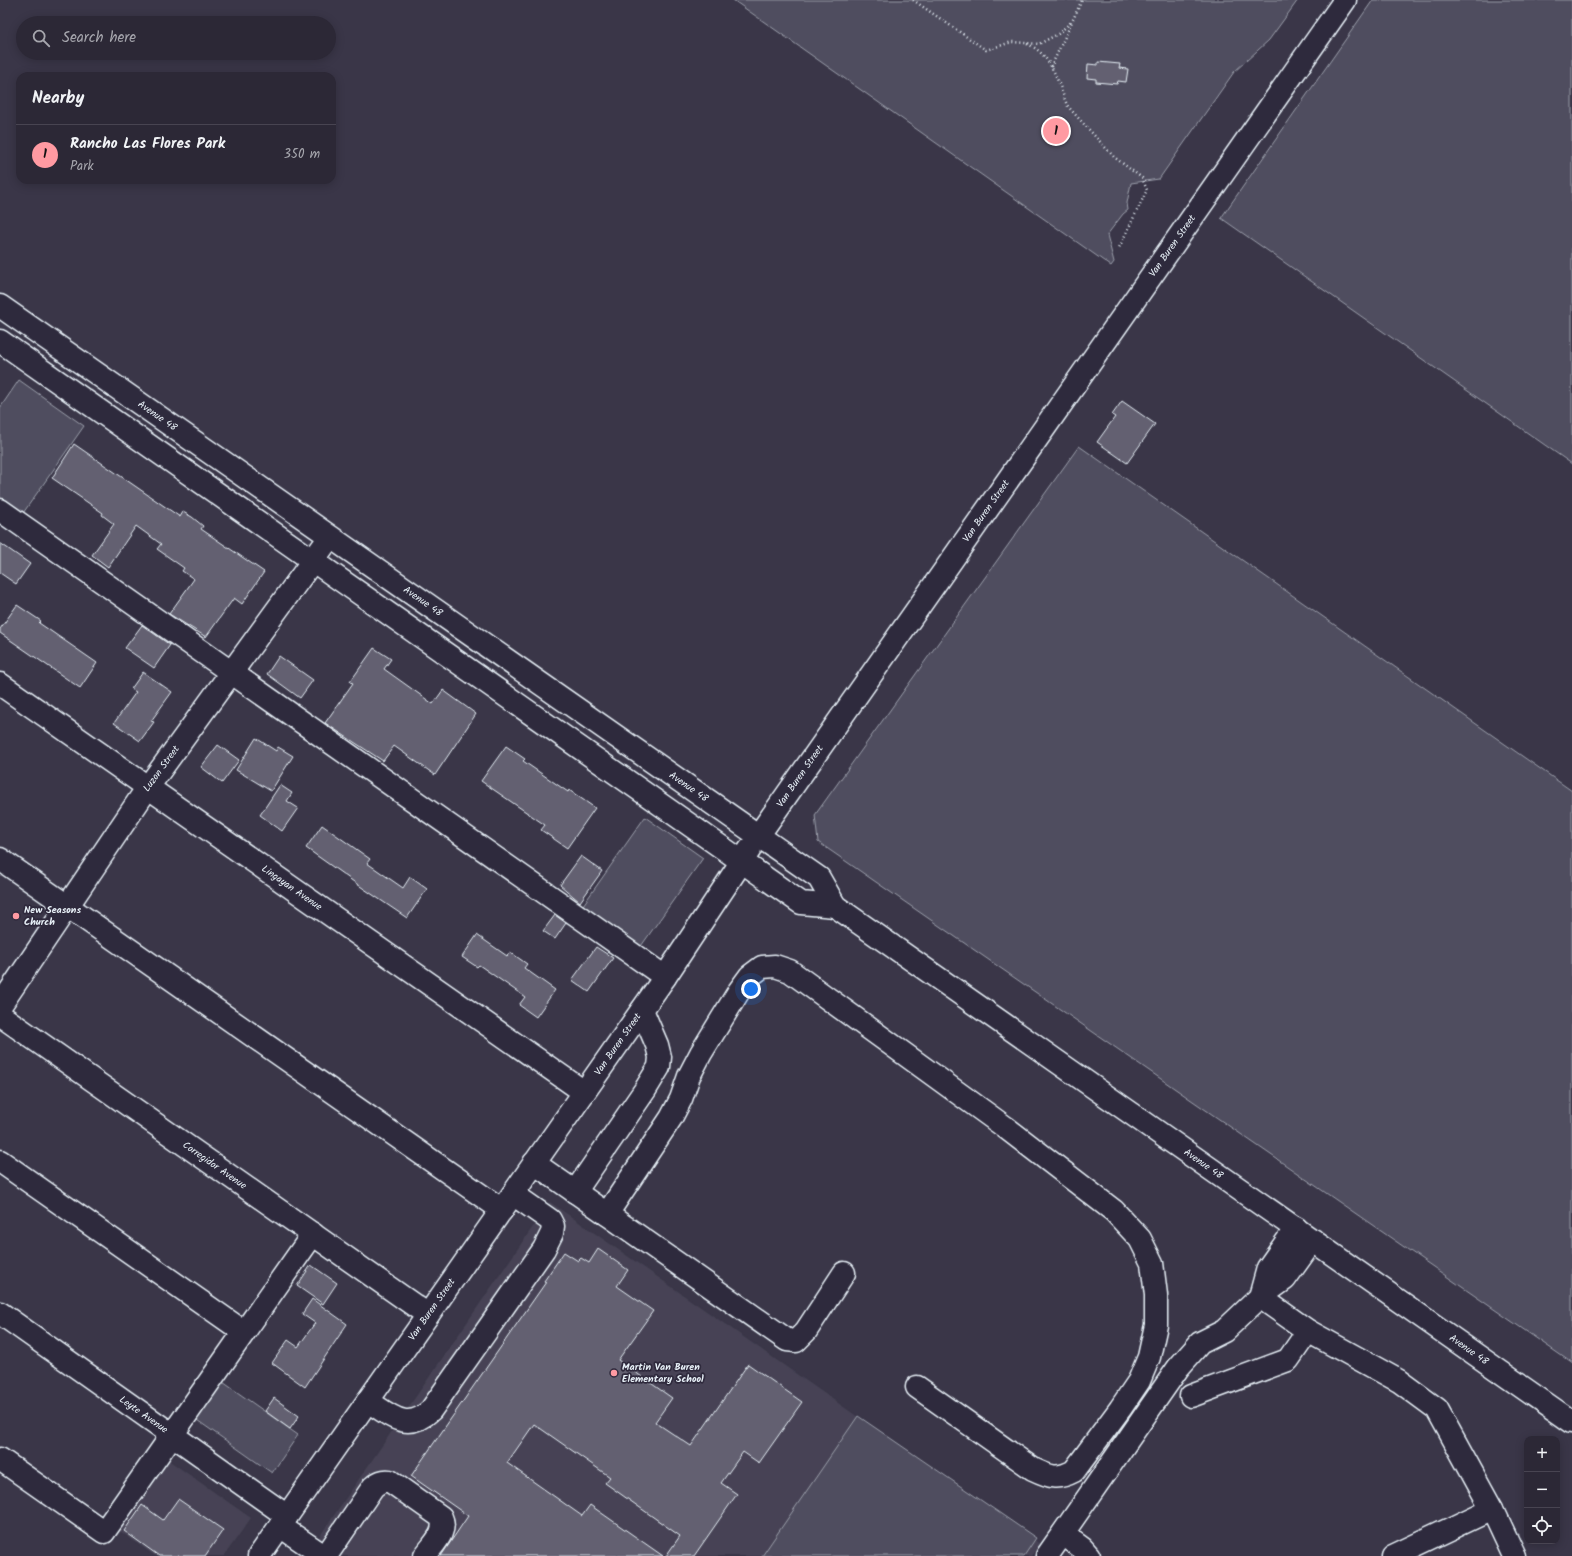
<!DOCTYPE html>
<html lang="en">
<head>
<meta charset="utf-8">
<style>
  :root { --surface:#2c2836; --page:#383442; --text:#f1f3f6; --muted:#a6a6ad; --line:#484451; --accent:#ff9aa2 }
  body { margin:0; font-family:Kalam,sans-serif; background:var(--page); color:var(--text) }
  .controls { position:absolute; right:12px; bottom:12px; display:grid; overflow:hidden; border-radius:8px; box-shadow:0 2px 10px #0003 }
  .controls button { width:36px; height:36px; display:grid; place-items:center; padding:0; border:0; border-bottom:1px solid var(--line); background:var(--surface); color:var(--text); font:20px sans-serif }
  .you { position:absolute; left:751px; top:989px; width:14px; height:14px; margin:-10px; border:3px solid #fff; border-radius:50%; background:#1a73e8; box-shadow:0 0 0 6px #1a73e833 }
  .badge { display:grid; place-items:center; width:26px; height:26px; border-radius:50%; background:var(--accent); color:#111; font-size:13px; font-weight:700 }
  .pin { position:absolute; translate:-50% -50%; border:2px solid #fff; box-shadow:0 1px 4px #0006 }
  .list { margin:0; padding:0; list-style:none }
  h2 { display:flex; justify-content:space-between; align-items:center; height:52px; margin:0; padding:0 16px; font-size:17px }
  h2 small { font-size:13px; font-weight:400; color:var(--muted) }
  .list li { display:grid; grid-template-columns:26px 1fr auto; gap:12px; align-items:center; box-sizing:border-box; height:60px; padding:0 16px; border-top:1px solid var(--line) }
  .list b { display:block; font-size:15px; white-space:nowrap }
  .list p { margin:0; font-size:13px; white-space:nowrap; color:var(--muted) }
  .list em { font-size:13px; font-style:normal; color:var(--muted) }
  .icon { flex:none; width:22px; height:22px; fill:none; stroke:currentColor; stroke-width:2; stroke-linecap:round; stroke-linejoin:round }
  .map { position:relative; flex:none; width:1572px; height:1556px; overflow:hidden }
  .search { position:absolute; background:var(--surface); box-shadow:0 2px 10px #0003; left:16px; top:16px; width:320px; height:44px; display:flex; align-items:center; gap:10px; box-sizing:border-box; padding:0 14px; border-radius:22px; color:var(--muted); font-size:15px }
  .panel { position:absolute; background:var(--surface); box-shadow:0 2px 10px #0003; left:16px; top:72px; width:320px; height:112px; border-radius:12px }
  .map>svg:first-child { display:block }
  .built { fill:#464354 }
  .green { fill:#504e5f; stroke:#9ca0ac }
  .building { fill:#636171; stroke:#e8f1f8 }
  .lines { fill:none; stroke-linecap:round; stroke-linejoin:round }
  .minor-casing { stroke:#e8f1f8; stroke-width:25 }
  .major-casing { stroke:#e8f1f8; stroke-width:25 }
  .path { stroke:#e8f1f8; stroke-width:2.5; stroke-dasharray:1 3; stroke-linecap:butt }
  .minor { stroke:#2f2a3d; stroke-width:22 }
  .major { stroke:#2f2a3d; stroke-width:22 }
  .poi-dot { fill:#ff9aa2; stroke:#2f2a3d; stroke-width:1.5 }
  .labels { text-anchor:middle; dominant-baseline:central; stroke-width:3.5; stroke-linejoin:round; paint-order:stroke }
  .street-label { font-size:10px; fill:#e8f1f8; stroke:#2f2a3d }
  .poi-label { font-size:10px; font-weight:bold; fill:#e8f1f8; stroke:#2f2a3d; text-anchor:start }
</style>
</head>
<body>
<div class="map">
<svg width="1572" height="1556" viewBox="0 0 1572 1556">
  <rect width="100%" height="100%" fill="#3a3648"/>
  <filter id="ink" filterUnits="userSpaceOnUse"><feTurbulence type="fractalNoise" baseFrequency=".025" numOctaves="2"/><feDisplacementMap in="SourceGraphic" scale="8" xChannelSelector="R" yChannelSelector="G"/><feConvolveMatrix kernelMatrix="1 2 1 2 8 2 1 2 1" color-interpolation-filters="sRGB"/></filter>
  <g filter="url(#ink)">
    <g class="built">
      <path d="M550,1202L1040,1544L1031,1556H306Z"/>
      <path d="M164,1457L251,1518L224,1556H155L114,1527Z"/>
    </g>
    <g class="green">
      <path d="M733,0H1298L1269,40L1234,72L1159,179L1131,183L1127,203L1128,210L1123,214L1107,235L1114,262L1111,266Z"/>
      <path d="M1373,0H1572V464L1221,218Z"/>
      <path d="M19,380L84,426L21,516L0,502V408Z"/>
      <path d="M1079,446L1572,791V1363L818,842L815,815Z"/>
      <path d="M645,817L703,858L639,949L581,908Z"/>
      <path d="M220,1380L298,1435L272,1473L194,1418Z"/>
      <path d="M858,1416L1036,1538L1024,1556H762Z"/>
    </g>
    <g class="building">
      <path d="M1098,62L1120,64L1119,68L1128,69L1126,82L1118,81L1117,84L1096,82V79L1087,78L1088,64L1098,65Z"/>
      <path d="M1122,401L1155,424L1127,463L1097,442L1115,417L1112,415Z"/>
      <path d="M74,444L180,517L183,512L192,517L203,526L201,529L264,572L242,604L234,598L206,637L169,614L194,579L182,571L184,568L157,549L161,544L136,526L108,567L92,555L114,524L102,515L103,513L52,478Z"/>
      <path d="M0,543L30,564L16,584L0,573Z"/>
      <path d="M17,605L41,621L39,623L97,663L80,688L0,633V629Z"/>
      <path d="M142,625L170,645L154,668L125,648Z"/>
      <path d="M374,648L391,659L384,669L433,704L443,690L476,714L435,775L394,746L383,761L325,723L353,683L350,682Z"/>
      <path d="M279,656L313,680L300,698L267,674Z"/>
      <path d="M143,672L172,692L151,721L154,722L140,741L114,723L136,692L131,689Z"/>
      <path d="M256,738L276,751L278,747L293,756L271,791L236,770Z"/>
      <path d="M218,745L239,760L222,783L201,767Z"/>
      <path d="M506,746L525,759L523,761L568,792L569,790L595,808L567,848L541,830L545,825L481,781Z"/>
      <path d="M280,785L292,793L287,801L298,808L282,831L260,815Z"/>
      <path d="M322,825L370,859L367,863L403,888L410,877L427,889L407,918L354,882L306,848Z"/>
      <path d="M581,856L602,871L580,902L560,885Z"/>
      <path d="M555,915L566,923L555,939L543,931Z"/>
      <path d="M477,935L507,956L510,952L527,964L524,968L555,990L536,1017L519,1005L525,997L479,965L477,967L462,957Z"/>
      <path d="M596,947L613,958L589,992L572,980Z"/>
      <path d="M598,1249L628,1270L617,1286L653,1311L618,1360L672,1398L655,1422L691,1446L748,1364L802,1402L759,1463L743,1452L721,1483L737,1494L694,1556H666L680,1536L605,1483L610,1477L534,1424L507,1463L582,1516L590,1505L663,1556H441L468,1516L411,1476L546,1282L544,1281L564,1252L578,1261L581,1258L589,1263Z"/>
      <path d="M311,1265L337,1283L323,1304L297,1286Z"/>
      <path d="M312,1299L347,1324L305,1387L272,1363L288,1340L298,1347L315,1323L302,1314Z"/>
      <path d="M274,1398L299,1416L290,1429L265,1411Z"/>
      <path d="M178,1499L223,1530L205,1556H159L124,1531L142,1505L163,1520Z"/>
    </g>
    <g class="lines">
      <defs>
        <g id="minor">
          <path d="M0,510L665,977"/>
          <path id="s1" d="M0,684L584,1092"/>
          <path id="s2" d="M758,836L1345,0"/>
          <path d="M0,859L502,1210"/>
          <path id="s3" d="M0,1006L148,787L330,537"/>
          <path id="s4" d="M0,1015L428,1315"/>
          <path d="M0,1161L244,1332"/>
          <path d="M534,1163L787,1340L796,1341L806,1331L844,1273"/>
          <path d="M575,1192L645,1090L659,1067L660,1057L657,1045L642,1010"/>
          <path d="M607,1214L671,1118L681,1099L689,1076L701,1053L739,991L750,976L762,967L775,966L790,971L1005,1127L1114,1211L1140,1239L1152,1263L1156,1295V1325L1149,1357L1139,1381L1120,1409L1074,1471C1057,1480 1050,1477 1033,1469L917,1387"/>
          <path d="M1260,1297L1308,1331L1399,1381L1437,1409L1492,1509L1514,1556"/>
          <path d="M1260,1297L1268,1268L1296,1228"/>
          <path id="s5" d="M0,1313L287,1516"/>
          <path d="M1191,1396L1288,1360L1308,1331"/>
          <path d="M368,1401C390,1415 407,1433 431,1410L544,1249L552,1233L553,1226L550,1220L513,1194"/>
          <path d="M0,1459L104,1532L313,1234"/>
          <path d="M280,1526L324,1556"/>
          <path d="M1063,1534L1082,1548L1089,1556"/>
          <path d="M326,1556L373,1487C379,1482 383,1480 390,1481L441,1517C448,1532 433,1544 425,1556"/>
          <path d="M1047,1556L1178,1368L1200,1343L1224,1331L1260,1297L1285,1279L1313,1240"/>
          <path d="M1393,1556L1492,1509"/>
        </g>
        <g id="major">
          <path id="s6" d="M0,306L819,878L835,906L1572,1422"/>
          <path d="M0,341L801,903L835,906"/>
          <path id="s7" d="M259,1556L665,977L750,849"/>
        </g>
      </defs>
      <use href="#minor" class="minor-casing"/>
      <use href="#major" class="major-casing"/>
      <g class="path">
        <path d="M913,0L986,50L1012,42L1039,44L1058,34L1072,21"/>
        <path d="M1027,44C1052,54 1058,83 1067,105L1072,111L1114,157L1142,178L1147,190L1119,248"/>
        <path d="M1051,67L1082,0"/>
      </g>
      <use href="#minor" class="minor"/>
      <use href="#major" class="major"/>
    </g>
  </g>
  <g class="poi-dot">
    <circle cx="16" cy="916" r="4"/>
    <circle cx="614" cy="1373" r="4"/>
  </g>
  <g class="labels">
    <g class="street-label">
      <text stroke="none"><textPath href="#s2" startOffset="721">Van Buren Street</textPath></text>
      <text stroke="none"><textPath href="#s6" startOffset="192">Avenue 48</textPath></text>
      <text stroke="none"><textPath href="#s2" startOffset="397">Van Buren Street</textPath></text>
      <text stroke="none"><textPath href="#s6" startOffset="516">Avenue 48</textPath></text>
      <text stroke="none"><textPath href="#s3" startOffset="287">Luzon Street</textPath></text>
      <text stroke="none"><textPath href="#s2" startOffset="73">Van Buren Street</textPath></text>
      <text stroke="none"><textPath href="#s6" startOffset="840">Avenue 48</textPath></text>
      <text stroke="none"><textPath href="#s1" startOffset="356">Lingayan Avenue</textPath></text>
      <text stroke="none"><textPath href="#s7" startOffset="625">Van Buren Street</textPath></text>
      <text stroke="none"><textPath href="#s6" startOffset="1481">Avenue 48</textPath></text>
      <text stroke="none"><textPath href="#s4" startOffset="262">Corregidor Avenue</textPath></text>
      <text stroke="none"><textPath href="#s7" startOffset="301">Van Buren Street</textPath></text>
      <text stroke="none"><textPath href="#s6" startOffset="1805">Avenue 48</textPath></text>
      <text stroke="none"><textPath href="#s5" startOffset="176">Leyte Avenue</textPath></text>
    </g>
    <g class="poi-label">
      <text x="24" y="910">New Seasons<tspan x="24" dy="12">Church</tspan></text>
      <text x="622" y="1367">Martin Van Buren<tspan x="622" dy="12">Elementary School</tspan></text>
    </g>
  </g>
</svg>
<div class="controls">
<button>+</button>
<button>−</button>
<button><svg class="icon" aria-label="locate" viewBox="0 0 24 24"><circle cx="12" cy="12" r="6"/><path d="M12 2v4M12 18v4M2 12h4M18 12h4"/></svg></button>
</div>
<div class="you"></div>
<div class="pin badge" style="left:1056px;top:131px">1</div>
<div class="search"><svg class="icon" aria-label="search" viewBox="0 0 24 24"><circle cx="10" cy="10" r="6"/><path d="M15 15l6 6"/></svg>Search here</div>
<section class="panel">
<h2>Nearby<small></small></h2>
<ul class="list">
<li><span class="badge">1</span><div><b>Rancho Las Flores Park</b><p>Park</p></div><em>350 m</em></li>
</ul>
</section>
</div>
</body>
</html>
